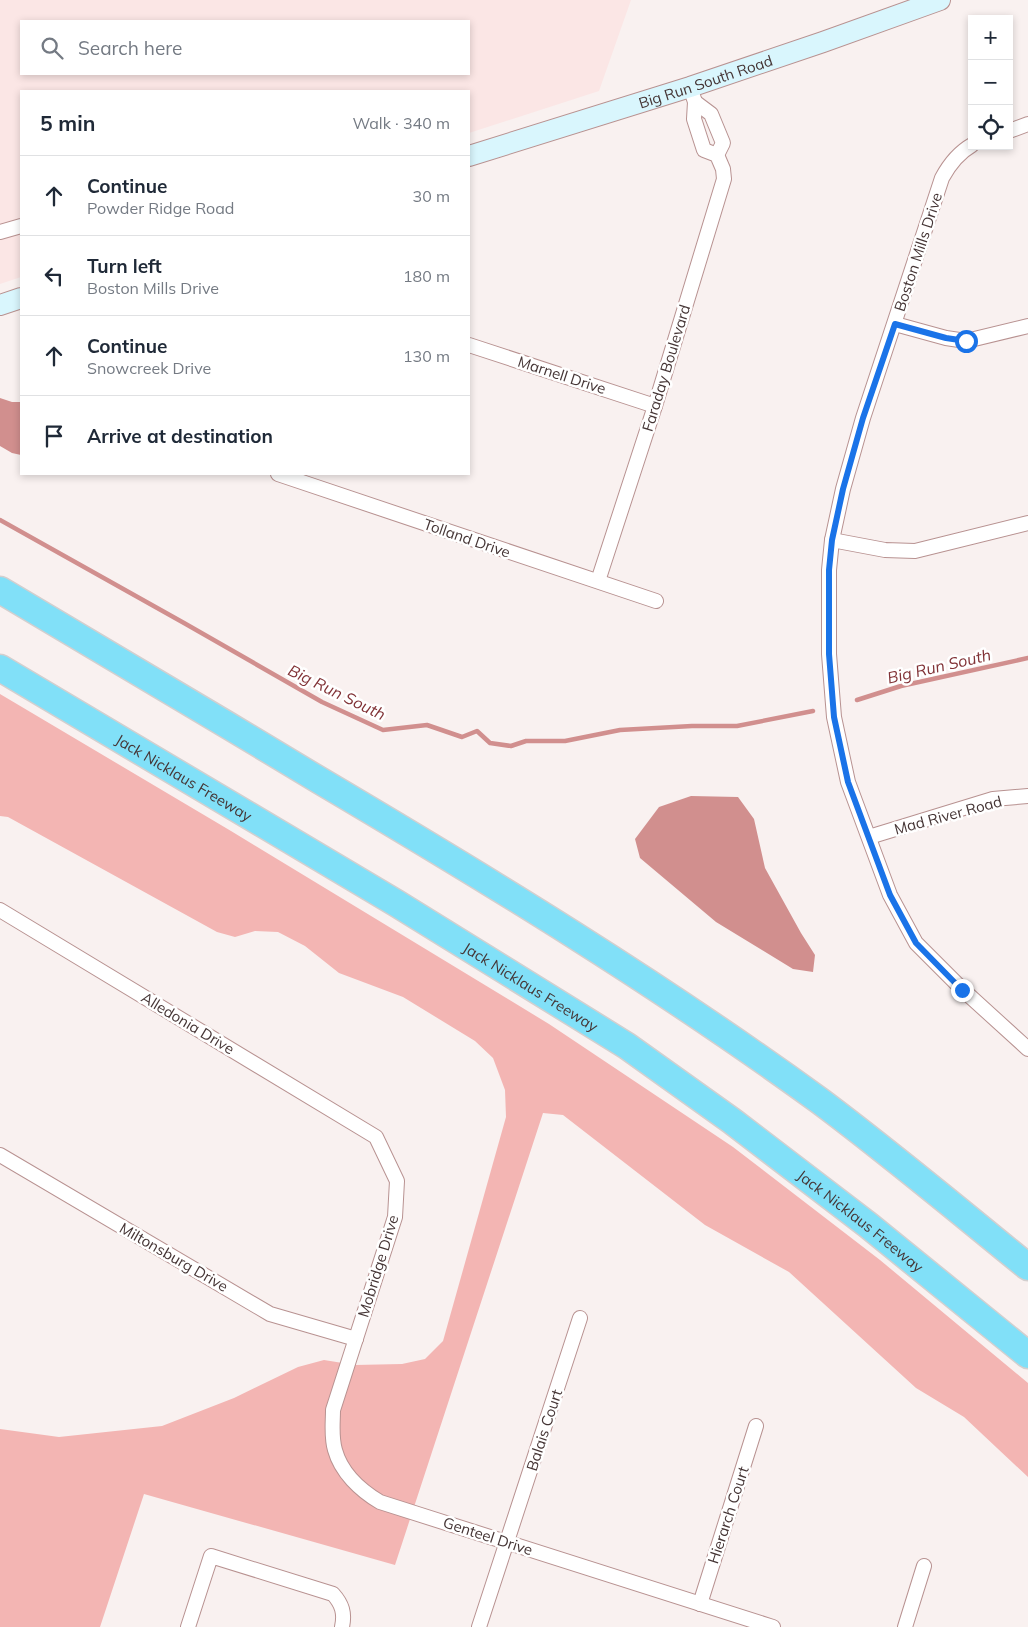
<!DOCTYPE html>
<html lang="en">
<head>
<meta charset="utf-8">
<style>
  :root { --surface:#fff; --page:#f2f2f3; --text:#1f2937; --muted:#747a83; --line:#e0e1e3 }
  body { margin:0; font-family:Mulish,sans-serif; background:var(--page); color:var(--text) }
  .controls { position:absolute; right:15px; top:15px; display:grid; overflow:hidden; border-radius:0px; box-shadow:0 2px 8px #0003 }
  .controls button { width:45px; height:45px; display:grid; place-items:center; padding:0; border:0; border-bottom:1px solid var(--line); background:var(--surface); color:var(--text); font:25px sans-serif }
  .stop { position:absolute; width:15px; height:15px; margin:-11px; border:4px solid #1a73e8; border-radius:50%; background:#fff }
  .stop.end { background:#1a73e8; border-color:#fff; box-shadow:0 1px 5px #0008 }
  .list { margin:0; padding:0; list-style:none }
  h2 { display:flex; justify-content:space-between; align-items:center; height:65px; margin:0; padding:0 20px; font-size:21px }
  h2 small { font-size:16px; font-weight:400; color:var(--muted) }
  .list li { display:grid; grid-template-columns:32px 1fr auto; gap:15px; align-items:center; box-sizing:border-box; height:80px; padding:0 20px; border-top:1px solid var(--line) }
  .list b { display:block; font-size:19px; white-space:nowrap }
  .list p { margin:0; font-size:16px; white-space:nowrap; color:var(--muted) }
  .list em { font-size:16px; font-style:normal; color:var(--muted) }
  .icon { flex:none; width:28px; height:28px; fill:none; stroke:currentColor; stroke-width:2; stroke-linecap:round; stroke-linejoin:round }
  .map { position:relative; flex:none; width:1028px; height:1627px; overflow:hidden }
  .search { position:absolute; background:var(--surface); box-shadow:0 2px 8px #0003; left:20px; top:20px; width:450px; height:55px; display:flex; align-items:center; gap:12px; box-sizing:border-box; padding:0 18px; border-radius:0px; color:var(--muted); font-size:19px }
  .panel { position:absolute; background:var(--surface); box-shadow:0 2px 8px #0003; left:20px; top:90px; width:450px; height:385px; border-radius:0px }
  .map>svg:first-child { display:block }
  .built { fill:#fbe6e5; fill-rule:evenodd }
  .green { fill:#f3b5b3 }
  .water { fill:#d18f8e }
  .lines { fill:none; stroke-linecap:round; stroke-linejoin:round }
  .stream { stroke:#d18f8e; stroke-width:4.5 }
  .street-casing { stroke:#b89291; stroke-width:16 }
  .secondary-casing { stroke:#b89291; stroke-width:22 }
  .highway-casing { stroke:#d2cfcf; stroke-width:29 }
  .street { stroke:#fff; stroke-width:14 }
  .secondary { stroke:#d9f6fd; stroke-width:20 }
  .highway { stroke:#81e0f8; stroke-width:26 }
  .route { stroke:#1a73e8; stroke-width:6 }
  .labels { text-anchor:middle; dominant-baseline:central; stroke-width:5; stroke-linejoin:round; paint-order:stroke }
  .street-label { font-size:15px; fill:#453535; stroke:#fff }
  .water-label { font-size:16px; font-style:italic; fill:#813236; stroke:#fff }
</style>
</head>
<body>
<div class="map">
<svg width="1028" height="1627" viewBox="0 0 1028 1627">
  <rect width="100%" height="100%" fill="#f9f1f0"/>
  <path class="built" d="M0,0H631L599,91L469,133V91H21V277L0,284ZM21,21H469V74H21Z"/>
  <path class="green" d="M0,694L231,831L549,1024L733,1147L880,1260L1028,1383V1477L964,1417L916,1388L789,1272L705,1225L563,1115L543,1113L395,1565L144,1494L100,1627H0V1429L59,1437L162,1426L234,1398L298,1367L324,1360L355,1365L402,1364L425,1359L443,1341L506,1117L505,1090L493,1058L475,1041L403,997L339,973L305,946L278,932L255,931L235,937L217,932L8,817L0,816Z"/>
  <g class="water">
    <path d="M0,398L12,402H21V455L12,453L0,446Z"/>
    <path d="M691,796L738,797L754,819L765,868L801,933L815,955L813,972L793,969L716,922L640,858L635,839L659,807Z"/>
  </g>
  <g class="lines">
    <g class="stream">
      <path d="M0,520L184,623L322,702L383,730L427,725L462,737L477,731L490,743L511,746L526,741H565L620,730L692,726H737L813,711"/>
      <path d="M857,700L901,686L1028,658"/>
    </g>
    <defs>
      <g id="street">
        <path d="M695,102L711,114L723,143L717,155"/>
        <path d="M1009,131L1028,124"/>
        <path d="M972,145C958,153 949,165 942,178L863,418L843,489L832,540L829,570V654L834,717L848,782L890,895L916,943L962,989L1028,1049"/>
        <path d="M0,232L21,226"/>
        <path d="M895,324L946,338L966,341L1028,326"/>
        <path d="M469,345L655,406"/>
        <path d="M278,474L656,601"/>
        <path d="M832,540L885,550L915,551L1028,523"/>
        <path d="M598,581L655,406L724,179L723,169L717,155L704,150L694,119L695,102L690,87"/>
        <path d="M869,837L993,799L1028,796"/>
        <path d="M0,910L376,1137L397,1181L395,1217L333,1410C333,1423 331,1437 335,1450C341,1472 360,1490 380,1502L773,1627"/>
        <path d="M0,1155L270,1314L356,1339"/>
        <path d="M700,1604L756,1426"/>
        <path d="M188,1627L211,1556L333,1594C342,1604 345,1613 342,1627"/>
        <path d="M479,1627L580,1318"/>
        <path d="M905,1627L924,1566"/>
      </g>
      <g id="secondary">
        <path id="s1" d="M469,156L690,87L823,42L940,0"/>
        <path d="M0,305L21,298"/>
      </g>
      <g id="highway">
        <path d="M0,590C106,653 213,716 319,780C490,881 659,984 820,1101C891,1154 959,1211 1028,1267"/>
        <path id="s2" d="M0,668L396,903L627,1046L732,1121L868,1225L1028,1355"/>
      </g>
    </defs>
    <use href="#street" class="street-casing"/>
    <use href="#secondary" class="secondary-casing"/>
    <use href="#highway" class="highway-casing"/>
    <use href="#street" class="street"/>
    <use href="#secondary" class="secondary"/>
    <use href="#highway" class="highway"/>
  </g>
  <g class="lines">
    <path class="route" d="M962,990L916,943L890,895L848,782L834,717L829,654V570L832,540L843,489L863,418L895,324L946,338L966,341"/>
  </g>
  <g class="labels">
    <g class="street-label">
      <text stroke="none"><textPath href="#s1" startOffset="248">Big Run South Road</textPath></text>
      <text transform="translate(918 252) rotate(-72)">Boston Mills Drive</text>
      <text transform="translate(666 368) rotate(-73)">Faraday Boulevard</text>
      <text transform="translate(562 375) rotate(18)">Marnell Drive</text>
      <text transform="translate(467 538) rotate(19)">Tolland Drive</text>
      <text stroke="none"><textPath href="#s2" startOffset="214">Jack Nicklaus Freeway</textPath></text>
      <text transform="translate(948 815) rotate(-15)">Mad River Road</text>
      <text stroke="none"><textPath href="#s2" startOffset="619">Jack Nicklaus Freeway</textPath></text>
      <text transform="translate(188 1023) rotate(31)">Alledonia Drive</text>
      <text stroke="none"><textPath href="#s2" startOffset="1024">Jack Nicklaus Freeway</textPath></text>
      <text transform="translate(174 1257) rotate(30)">Miltonsburg Drive</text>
      <text transform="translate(378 1266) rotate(-73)">Mobridge Drive</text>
      <text transform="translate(544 1430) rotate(-72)">Balais Court</text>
      <text transform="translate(728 1515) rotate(-72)">Hierarch Court</text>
      <text transform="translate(488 1536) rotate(18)">Genteel Drive</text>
    </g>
    <g class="water-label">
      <text transform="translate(939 666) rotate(-13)">Big Run South</text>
      <text transform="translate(337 692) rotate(26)">Big Run South</text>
    </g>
  </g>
</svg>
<div class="controls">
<button>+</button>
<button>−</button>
<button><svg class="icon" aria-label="locate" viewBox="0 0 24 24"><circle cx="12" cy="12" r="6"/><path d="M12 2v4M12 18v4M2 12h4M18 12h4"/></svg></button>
</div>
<div class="stop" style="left:966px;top:341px"></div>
<div class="stop end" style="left:962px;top:990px"></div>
<div class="search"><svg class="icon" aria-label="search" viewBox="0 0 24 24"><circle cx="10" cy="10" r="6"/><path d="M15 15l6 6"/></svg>Search here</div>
<section class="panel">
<h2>5 min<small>Walk · 340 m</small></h2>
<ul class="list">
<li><svg class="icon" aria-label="ahead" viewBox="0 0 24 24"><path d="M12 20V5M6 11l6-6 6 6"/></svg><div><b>Continue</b><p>Powder Ridge Road</p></div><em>30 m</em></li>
<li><svg class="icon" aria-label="left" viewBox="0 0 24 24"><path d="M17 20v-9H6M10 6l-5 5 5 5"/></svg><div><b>Turn left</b><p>Boston Mills Drive</p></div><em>180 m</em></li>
<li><svg class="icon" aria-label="ahead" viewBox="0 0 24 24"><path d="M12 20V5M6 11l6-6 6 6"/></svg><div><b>Continue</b><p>Snowcreek Drive</p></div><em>130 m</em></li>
<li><svg class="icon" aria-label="arrive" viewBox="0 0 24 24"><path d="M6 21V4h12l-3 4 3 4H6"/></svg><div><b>Arrive at destination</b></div></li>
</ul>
</section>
</div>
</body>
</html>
